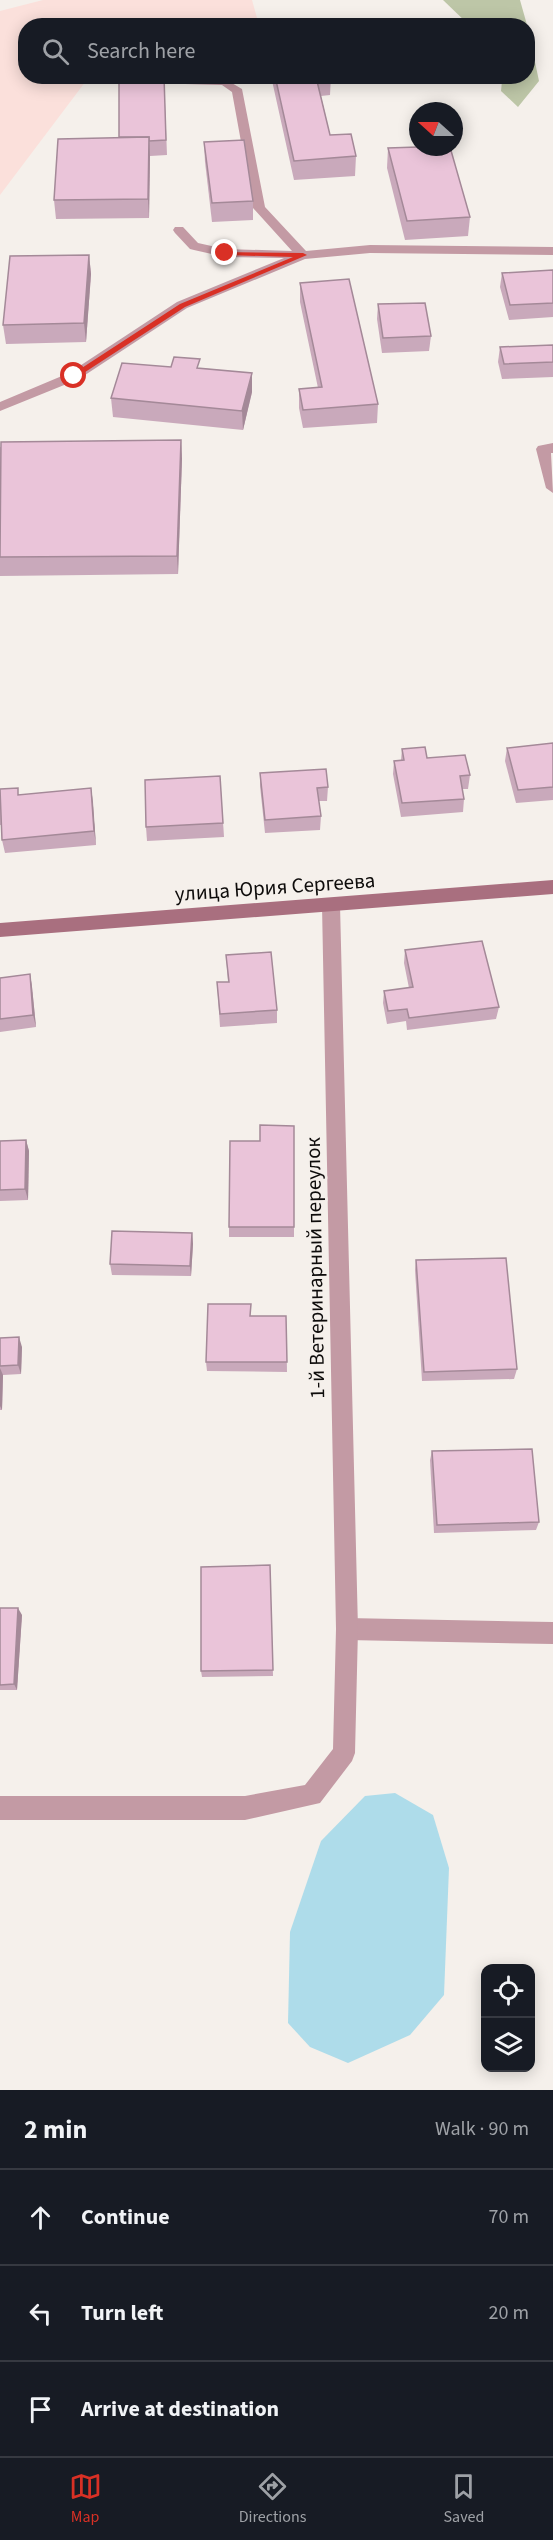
<!DOCTYPE html>
<html lang="en">
<head>
<meta charset="utf-8">
<style>
  :root { --surface:#171b24; --page:#20242c; --text:#f1f3f6; --muted:#9ea1a6; --line:#363941; --accent:#d93025 }
  body { margin:0; font-family:"Source Sans 3",sans-serif; background:var(--page); color:var(--text) }
  .controls { position:absolute; right:18px; bottom:18px; display:grid; overflow:hidden; border-radius:12px; box-shadow:0 3px 15px #0003 }
  .controls button { width:54px; height:54px; display:grid; place-items:center; padding:0; border:0; border-bottom:2px solid var(--line); background:var(--surface); color:var(--text); font:30px sans-serif }
  .compass { position:absolute; left:409px; top:102px; width:54px; height:54px; border-radius:50%; background:var(--surface); box-shadow:0 3px 15px #0003; rotate:291deg }
  .stop { position:absolute; width:18px; height:18px; margin:-14px; border:4px solid #d93025; border-radius:50%; background:#fff }
  .stop.end { background:#d93025; border-color:#fff; box-shadow:0 2px 6px #0008 }
  .list { margin:0; padding:0; list-style:none }
  h2 { display:flex; justify-content:space-between; align-items:center; height:78px; margin:0; padding:0 24px; font-size:26px }
  h2 small { font-size:20px; font-weight:400; color:var(--muted) }
  .list li { display:grid; grid-template-columns:39px 1fr auto; gap:18px; align-items:center; box-sizing:border-box; height:96px; padding:0 24px; border-top:2px solid var(--line) }
  .list b { display:block; font-size:22px; white-space:nowrap }
  .list em { font-size:20px; font-style:normal; color:var(--muted) }
  .icon { flex:none; width:33px; height:33px; fill:none; stroke:currentColor; stroke-width:2; stroke-linecap:round; stroke-linejoin:round }
  .map { position:relative; flex:none; width:553px; height:2090px; overflow:hidden }
  .search { position:absolute; background:var(--surface); box-shadow:0 3px 15px #0003; left:18px; right:18px; top:18px; height:66px; display:flex; align-items:center; gap:15px; box-sizing:border-box; padding:0 21px; border-radius:24px; color:var(--muted); font-size:22px }
  .sheet { height:366px; background:var(--surface) }
  nav { display:flex; justify-content:space-around; align-items:center; box-sizing:border-box; height:84px; border-top:2px solid var(--line); background:var(--surface); font-size:16px; color:var(--muted) }
  nav a { display:grid; justify-items:center; gap:3px }
  nav .on { color:var(--accent) }
  .map>svg:first-child { display:block }
  .industrial { fill:#fbe0db }
  .green { fill:#bdc6a7 }
  .water { fill:#aedcea }
  .lines { fill:none; stroke-linecap:round; stroke-linejoin:round }
  .service { fill:#c39aa4; fill-rule:evenodd }
  .minor { fill:#c39aa4; fill-rule:evenodd }
  .secondary { fill:#a96f7f; fill-rule:evenodd }
  .wall { fill:#c9a9bb }
  .shaded-wall { fill:#a48998 }
  .building { fill:#eac4d9; stroke:#a48998; stroke-width:1.5 }
  .route { fill:#d93025 }
  .labels { text-anchor:middle; dominant-baseline:central; stroke-width:5; stroke-linejoin:round; paint-order:stroke }
  .street-label { font-size:21px; fill:#0e0c0b; stroke:#f5f0eb }
</style>
</head>
<body>
<div class="map">
<svg width="553" height="2090" viewBox="0 0 553 2090">
  <rect width="100%" height="100%" fill="#f5f0eb"/>
  <path class="industrial" d="M43,0H252L259,25L26,26V76L89,77L0,195V11Z"/>
  <g class="green">
    <path d="M443,0H520L527,25H469Z"/>
    <path d="M528,29L539,81L518,107L501,91L502,81L499,77L528,76Z"/>
  </g>
  <path class="water" d="M395,1793L433,1815L449,1868L444,1995L410,2035L348,2063L310,2047L288,2023L290,1932L321,1841L365,1796Z"/>
  <g class="lines">
    <g class="service">
      <path d="M107,76L225,79L242,89L265,207L306,251L370,245L553,247V255L370,253L305,259L187,308L79,379L0,411V402L69,373L177,302L284,258L225,257L194,250L190,249L175,233L173,230L175,227H183L198,243L225,249L292,251L253,208L232,92L222,85L111,82L105,79Z"/>
      <path d="M553,443V453H551L553,493L546,488L536,449L538,446Z"/>
      <path d="M347,1618L553,1622V1644L347,1640L339,1637L336,1629L339,1621Z"/>
    </g>
    <path class="minor" d="M331,898L337,900L340,905L358,1629L355,1753L352,1761L320,1803L245,1820H0V1796H245L305,1785L333,1749L336,1629L322,905L325,900Z"/>
    <path class="secondary" d="M553,880V894L0,937V923Z"/>
  </g>
  <g class="wall">
    <path d="M164,76L167,155L150,156L149,218L56,219L54,200L119,137Z"/>
    <path d="M271,76H331L330,95L321,96L330,135L356,156L355,176L294,180Z"/>
    <path d="M204,142L253,201V220L212,222L205,162Z"/>
    <path d="M388,148L470,217L468,236L405,240L387,168Z"/>
    <path d="M89,255L91,274L86,342L6,344L3,325Z"/>
    <path d="M553,270V317L509,320L500,287L502,273Z"/>
    <path d="M300,283L378,404L377,423L303,428L299,408V389L318,388L300,302Z"/>
    <path d="M378,304L431,336L429,351L382,353L377,319Z"/>
    <path d="M553,345V377L502,379L498,362L500,347Z"/>
    <path d="M171,367L200,368L252,373V392L243,430L113,417L111,398Z"/>
    <path d="M181,440L182,459L178,574L0,576V447Z"/>
    <path d="M553,743V800L516,803L505,761L507,748Z"/>
    <path d="M402,749L470,775L468,789H462L464,799L463,812L401,817L393,774L394,761L401,760Z"/>
    <path d="M260,773L328,787L327,801H319L321,816L320,830L265,833L260,786Z"/>
    <path d="M220,776L224,837L147,841L146,827Z"/>
    <path d="M91,788L96,845L5,853L2,840L1,825H0V789L19,795Z"/>
    <path d="M405,950L499,1007L496,1019L407,1030L406,1021L387,1024L383,1003L384,991L409,988L404,963Z"/>
    <path d="M226,955L277,1010V1023L220,1027L217,982H228Z"/>
    <path d="M30,974L32,987L36,1027L0,1032V978Z"/>
    <path d="M294,1126V1237H229V1227L260,1141Z"/>
    <path d="M26,1140L29,1151L28,1200L0,1201V1141Z"/>
    <path d="M192,1233L193,1244L191,1276L112,1275L110,1264Z"/>
    <path d="M416,1260L517,1369L514,1379L422,1381L415,1270Z"/>
    <path d="M251,1316H286L287,1372L207,1371L206,1362Z"/>
    <path d="M0,1338L22,1347L21,1374L3,1375L2,1410H0Z"/>
    <path d="M432,1451L539,1522L536,1530L434,1533L430,1460Z"/>
    <path d="M270,1565L273,1676L202,1677L201,1671Z"/>
    <path d="M0,1608L22,1615L17,1690H0Z"/>
  </g>
  <g class="shaded-wall">
    <path d="M149,137L150,156L149,218L148,199Z"/>
    <path d="M89,255L91,274L86,342L84,323Z"/>
    <path d="M252,373V392L243,430L242,411Z"/>
    <path d="M181,440L182,459L178,574L177,556Z"/>
    <path d="M91,788L93,802L96,845L94,831Z"/>
    <path d="M30,974L32,987L36,1027L33,1015Z"/>
    <path d="M26,1140L29,1151L28,1200L25,1189Z"/>
    <path d="M192,1233L193,1244L191,1276L190,1266Z"/>
    <path d="M19,1337L22,1347L21,1374L18,1365Z"/>
    <path d="M0,1368L3,1375L2,1410L0,1406Z"/>
    <path d="M18,1608L22,1615L17,1690L14,1684Z"/>
  </g>
  <g class="building">
    <path d="M164,76L166,140L149,141V137H119V77Z"/>
    <path d="M275,76H322L316,77L330,135L351,134L356,156L294,161Z"/>
    <path d="M149,137L148,199L54,200L58,139Z"/>
    <path d="M244,140L253,201L212,203L204,142Z"/>
    <path d="M418,147H450L470,217L407,221L388,148Z"/>
    <path d="M89,255L84,323L3,325L10,256Z"/>
    <path d="M553,270V303L510,305L502,273Z"/>
    <path d="M349,279L378,404L303,410L299,389L322,387L300,283Z"/>
    <path d="M425,303L431,336L383,338L378,304Z"/>
    <path d="M553,345V362L504,364L500,347Z"/>
    <path d="M174,357L200,359L197,368L252,373L242,411L111,398L122,363L171,367Z"/>
    <path d="M181,440L177,556L0,557L1,442Z"/>
    <path d="M553,743V787L518,790L507,748Z"/>
    <path d="M425,747L427,758L465,755L470,775L460,776L464,799L402,803L394,761L404,760L402,749Z"/>
    <path d="M326,769L328,787L317,788L321,816L265,820L260,773Z"/>
    <path d="M220,776L223,823L146,827L145,780Z"/>
    <path d="M18,788V795L91,788L94,831L2,840L0,789Z"/>
    <path d="M482,941L499,1007L409,1018L407,1009L388,1011L384,991L413,987L405,950Z"/>
    <path d="M271,952L277,1010L220,1014L217,982H229L226,955Z"/>
    <path d="M30,974L33,1015L0,1019V978Z"/>
    <path d="M260,1125L294,1126V1227H229L230,1141H260Z"/>
    <path d="M26,1140L25,1189L0,1190V1141Z"/>
    <path d="M112,1231L192,1233L190,1266L110,1264Z"/>
    <path d="M506,1258L517,1369L424,1372L416,1260Z"/>
    <path d="M208,1304H251L250,1316H286L287,1362H206Z"/>
    <path d="M19,1337L18,1365L0,1366V1338Z"/>
    <path d="M532,1449L539,1522L437,1525L432,1451Z"/>
    <path d="M270,1565L273,1670L201,1671V1567Z"/>
    <path d="M0,1608H18L14,1684L0,1685Z"/>
  </g>
  <path class="route" d="M222,252L303,253L307,255L185,307L76,378H71V375L180,304L293,257L225,255Z"/>
  <g class="labels">
    <g class="street-label">
      <text transform="translate(275 887) rotate(-4)">улица Юрия Сергеева</text>
      <text transform="translate(315 1268) rotate(-91)">1-й Ветеринарный переулок</text>
    </g>
  </g>
</svg>
<div class="controls">
<button><svg class="icon" aria-label="locate" viewBox="0 0 24 24"><circle cx="12" cy="12" r="6"/><path d="M12 2v4M12 18v4M2 12h4M18 12h4"/></svg></button>
<button><svg class="icon" aria-label="layers" viewBox="0 0 24 24"><path d="M12 4l9 5-9 5-9-5zM3 14l9 5 9-5"/></svg></button>
</div>
<svg class="compass" viewBox="-18 -18 36 36"><path d="M0-13l5 13h-10z" fill="#e53935"/><path d="M0 13l5-13h-10z" fill="#9ea1a6"/></svg>
<div class="stop" style="left:74px;top:376px"></div>
<div class="stop end" style="left:225px;top:253px"></div>
<div class="search"><svg class="icon" aria-label="search" viewBox="0 0 24 24"><circle cx="10" cy="10" r="6"/><path d="M15 15l6 6"/></svg>Search here</div>
</div>
<section class="sheet">
<h2>2 min<small>Walk · 90 m</small></h2>
<ul class="list">
<li><svg class="icon" aria-label="ahead" viewBox="0 0 24 24"><path d="M12 20V5M6 11l6-6 6 6"/></svg><div><b>Continue</b></div><em>70 m</em></li>
<li><svg class="icon" aria-label="left" viewBox="0 0 24 24"><path d="M17 20v-9H6M10 6l-5 5 5 5"/></svg><div><b>Turn left</b></div><em>20 m</em></li>
<li><svg class="icon" aria-label="arrive" viewBox="0 0 24 24"><path d="M6 21V4h12l-3 4 3 4H6"/></svg><div><b>Arrive at destination</b></div></li>
</ul>
</section>
<nav>
<a class="on"><svg class="icon" aria-label="map" viewBox="0 0 24 24"><path d="M3 6l6-2 6 2 6-2v14l-6 2-6-2-6 2zM9 4v14M15 6v14"/></svg>Map</a>
<a><svg class="icon" aria-label="directions" viewBox="0 0 24 24"><path d="M12 3l9 9-9 9-9-9zM9 14v-3h6M13 9l2 2-2 2"/></svg>Directions</a>
<a><svg class="icon" aria-label="saved" viewBox="0 0 24 24"><path d="M7 4h10v16l-5-4-5 4z"/></svg>Saved</a>
</nav>
</body>
</html>
